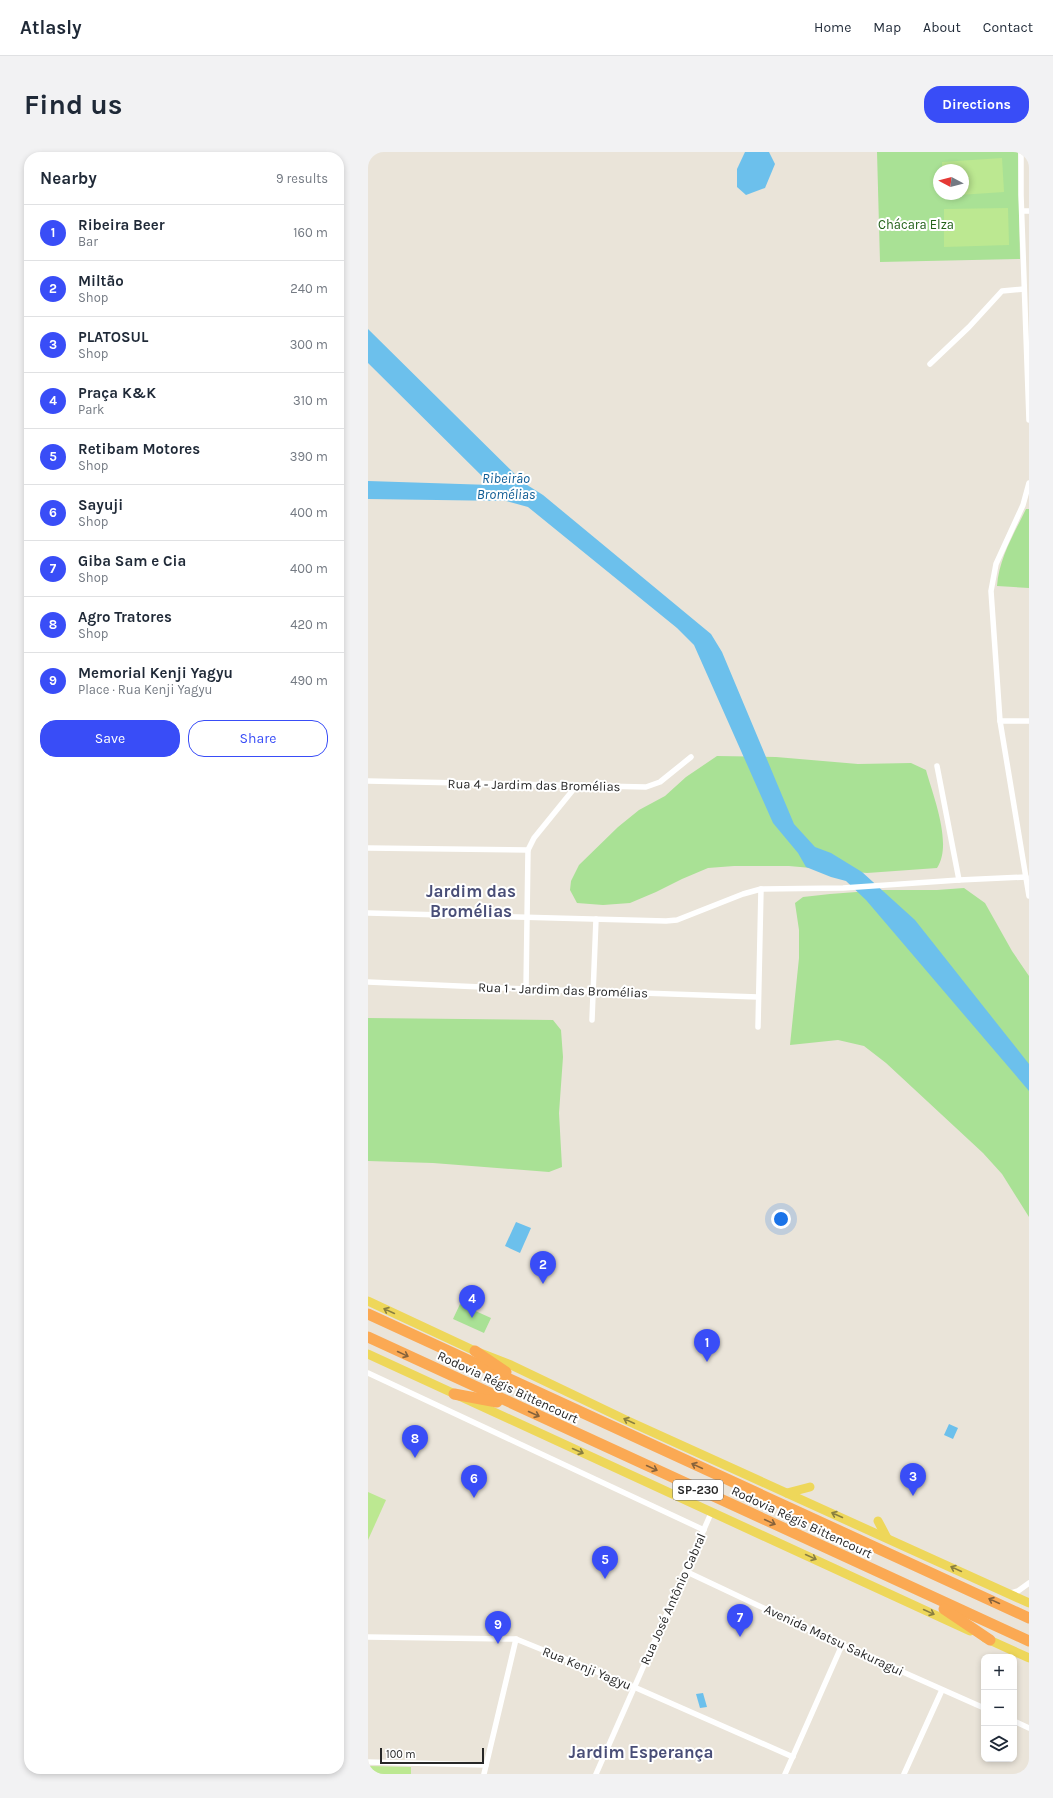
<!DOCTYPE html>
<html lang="en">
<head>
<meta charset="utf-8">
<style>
  :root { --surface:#fff; --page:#f2f2f3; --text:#1f2937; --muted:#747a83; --line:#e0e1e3; --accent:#394df7 }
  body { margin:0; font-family:Karla,sans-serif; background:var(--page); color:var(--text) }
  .controls { position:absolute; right:12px; bottom:12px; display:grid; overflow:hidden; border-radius:8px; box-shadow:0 2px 6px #0003 }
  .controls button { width:36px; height:36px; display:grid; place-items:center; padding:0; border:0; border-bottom:1px solid var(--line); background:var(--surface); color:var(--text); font:20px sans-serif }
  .compass { position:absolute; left:565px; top:12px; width:36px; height:36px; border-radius:50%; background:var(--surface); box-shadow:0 2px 6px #0003; rotate:277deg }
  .scale { position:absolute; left:12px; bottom:10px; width:104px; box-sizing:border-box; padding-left:4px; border:2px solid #272727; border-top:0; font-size:11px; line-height:14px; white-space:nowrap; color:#272727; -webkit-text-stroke:3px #fff; paint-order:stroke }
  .you { position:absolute; left:413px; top:1067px; width:14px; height:14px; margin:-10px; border:3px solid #fff; border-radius:50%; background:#1a73e8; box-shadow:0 0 0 6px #1a73e833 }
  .badge { display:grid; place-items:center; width:26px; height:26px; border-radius:50%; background:var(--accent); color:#fff; font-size:13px; font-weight:700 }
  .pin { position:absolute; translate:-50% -33px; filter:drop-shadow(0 1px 2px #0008) }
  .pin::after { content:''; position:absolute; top:21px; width:14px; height:12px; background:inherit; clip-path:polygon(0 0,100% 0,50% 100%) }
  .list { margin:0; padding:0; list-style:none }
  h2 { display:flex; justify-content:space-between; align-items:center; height:52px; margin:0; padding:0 16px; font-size:17px }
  h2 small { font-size:13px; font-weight:400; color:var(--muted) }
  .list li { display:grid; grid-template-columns:26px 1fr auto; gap:12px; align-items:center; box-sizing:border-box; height:56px; padding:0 16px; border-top:1px solid var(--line) }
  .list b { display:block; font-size:15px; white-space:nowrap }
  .list p { margin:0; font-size:13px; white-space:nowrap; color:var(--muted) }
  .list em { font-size:13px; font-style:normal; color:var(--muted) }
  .actions { display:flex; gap:8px; padding:12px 16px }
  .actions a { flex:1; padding:9px 0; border:1px solid var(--accent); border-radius:16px; text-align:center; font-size:14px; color:var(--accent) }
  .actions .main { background:var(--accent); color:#fff }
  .icon { flex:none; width:22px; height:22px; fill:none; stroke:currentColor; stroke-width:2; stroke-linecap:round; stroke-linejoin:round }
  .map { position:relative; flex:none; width:661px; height:1622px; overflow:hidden; border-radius:16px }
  header { display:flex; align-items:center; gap:24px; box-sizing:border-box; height:56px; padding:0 20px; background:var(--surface); border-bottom:1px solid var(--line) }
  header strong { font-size:19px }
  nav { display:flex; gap:22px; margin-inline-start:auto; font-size:14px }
  .intro { display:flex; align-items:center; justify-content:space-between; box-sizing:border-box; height:96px; padding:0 24px }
  h1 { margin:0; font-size:28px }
  .button { padding:10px 18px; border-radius:16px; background:var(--accent); color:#fff; font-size:14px; font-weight:700 }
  main { display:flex; gap:24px; padding:0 24px }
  aside { flex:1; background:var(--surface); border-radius:16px; box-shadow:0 2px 6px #0003 }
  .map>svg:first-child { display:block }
  .green { fill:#a9e195; fill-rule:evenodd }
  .pitch { fill:#bce891 }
  .water { fill:#6cc0ec }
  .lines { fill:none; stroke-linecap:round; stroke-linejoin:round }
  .street { stroke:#fff; stroke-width:5.5 }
  .primary { stroke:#eed75a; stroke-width:9 }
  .highway { stroke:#fba953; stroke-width:11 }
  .oneway { stroke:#8a7f40 }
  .oneway2 { stroke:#86623b }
  .labels { text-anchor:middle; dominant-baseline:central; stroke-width:4; stroke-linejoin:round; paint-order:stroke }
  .shield { fill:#fff; stroke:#686868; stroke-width:1 }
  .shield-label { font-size:12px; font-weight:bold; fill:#272727 }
  .park-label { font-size:13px; fill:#23621a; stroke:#fff }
  .street-label { font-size:13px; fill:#272727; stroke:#fff }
  .water-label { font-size:14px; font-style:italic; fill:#0f5c94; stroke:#fff }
  .district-label { font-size:17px; font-weight:bold; fill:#494e77; stroke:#fff }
</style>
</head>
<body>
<header>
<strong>Atlasly</strong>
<nav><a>Home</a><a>Map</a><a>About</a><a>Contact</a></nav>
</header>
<div class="intro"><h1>Find us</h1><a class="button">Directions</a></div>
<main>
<aside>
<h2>Nearby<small>9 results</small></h2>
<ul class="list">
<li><span class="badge">1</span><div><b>Ribeira Beer</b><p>Bar</p></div><em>160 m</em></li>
<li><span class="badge">2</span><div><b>Miltão</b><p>Shop</p></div><em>240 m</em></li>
<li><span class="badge">3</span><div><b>PLATOSUL</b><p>Shop</p></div><em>300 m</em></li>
<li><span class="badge">4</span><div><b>Praça K&amp;K</b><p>Park</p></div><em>310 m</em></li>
<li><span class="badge">5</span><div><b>Retibam Motores</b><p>Shop</p></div><em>390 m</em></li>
<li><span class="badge">6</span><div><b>Sayuji</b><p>Shop</p></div><em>400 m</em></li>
<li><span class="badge">7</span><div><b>Giba Sam e Cia</b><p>Shop</p></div><em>400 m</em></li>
<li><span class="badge">8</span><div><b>Agro Tratores</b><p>Shop</p></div><em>420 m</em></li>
<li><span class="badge">9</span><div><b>Memorial Kenji Yagyu</b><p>Place · Rua Kenji Yagyu</p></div><em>490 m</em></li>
</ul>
<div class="actions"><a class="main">Save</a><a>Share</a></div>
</aside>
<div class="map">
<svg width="661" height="1622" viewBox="0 0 661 1622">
  <rect width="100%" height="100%" fill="#eae4d9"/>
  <g class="green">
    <path d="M509,0H650L652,107L512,110ZM571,18H595V42H571Z"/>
    <path d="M658,357H661V436L629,434C631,406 646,382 658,357Z"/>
    <path d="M349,604L408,605L490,612L543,611L558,618C565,644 585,692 569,716L499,721L421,714H366L340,716L314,727L288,740L262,751L235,753L209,751L202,738L203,729L211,713L250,675L271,658L297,644L318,625Z"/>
    <path d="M596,736L617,751L644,799L661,824V1065L634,1022L615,1001L518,911L496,894L470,888L422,893L431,806V778L427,751L435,745L462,742L515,738H569Z"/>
    <path d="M0,866L185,868L193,878L195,905L191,961L194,1015L181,1020L65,1011L0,1009Z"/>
    <path d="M92,1152L123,1166L116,1181L85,1167Z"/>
  </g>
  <g class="pitch">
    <path d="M634,6L636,40L576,44V42H595V18H574V10Z"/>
    <path d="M640,56L641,93L576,95V57Z"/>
    <path d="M0,1340L18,1348L0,1388Z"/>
    <path d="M0,1614L43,1615V1622H0Z"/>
  </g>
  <g class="water">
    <path d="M377,0H401L407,12L397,36L378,43L369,35V17Z"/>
    <path d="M0,177L156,331L175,343L343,482L354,500L426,672L447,695L463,701L494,720L547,768L661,912V939L498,748L478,729L463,725L438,715L430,701L405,671L326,493L309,476L160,355L138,349L0,347V329L123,333L0,211Z"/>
    <path d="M148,1070L163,1076L152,1101L137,1094Z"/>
    <path d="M581,1272L590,1276L585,1287L576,1283Z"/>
    <path d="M335,1541L339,1555L332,1556L328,1542Z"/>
  </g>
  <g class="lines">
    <g class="street">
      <path d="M653,0V43L661,268"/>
      <path d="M654,59H661"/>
      <path d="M562,212L601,175L634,139L656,137"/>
      <path d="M661,331L655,353L628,412L623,439L632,569L661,744"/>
      <path d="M632,569H661"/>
      <path d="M569,614L591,728"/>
      <path d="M0,629L278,635L292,630L323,605"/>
      <path d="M0,696L160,698"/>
      <path d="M0,761L298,769L309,768L375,742L393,737L475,736L591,728L658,725"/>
      <path d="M0,830L158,837L390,845"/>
      <path d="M158,837L160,698L166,686L209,633"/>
      <path d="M224,868L228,767"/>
      <path d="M390,875L393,737"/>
      <path d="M0,1221L336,1378"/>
      <path d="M317,1419L474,1493L616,1556"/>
      <path d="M640,1442L650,1439L661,1431"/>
      <path d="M0,1485L148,1487L266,1535L425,1605"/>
      <path d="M646,1569L661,1576"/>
      <path d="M0,1610L118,1613"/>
      <path d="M116,1622L148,1487"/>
      <path d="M228,1622L344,1359"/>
      <path d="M417,1622L474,1493"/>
      <path d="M536,1622L574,1538"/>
    </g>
    <g class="primary">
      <path d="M0,1149L107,1199L143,1213L260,1269L661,1451"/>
      <path d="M0,1202L602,1479"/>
      <path d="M419,1341L442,1335"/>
      <path d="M510,1369L519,1386"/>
      <path d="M617,1486L661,1506"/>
    </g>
    <g class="highway">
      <path d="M0,1162L661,1466"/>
      <path d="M0,1185L661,1489"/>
      <path d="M107,1199L138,1220"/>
      <path d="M86,1242L129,1250"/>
      <path d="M576,1457L622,1488"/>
    </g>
  </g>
  <defs><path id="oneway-shaft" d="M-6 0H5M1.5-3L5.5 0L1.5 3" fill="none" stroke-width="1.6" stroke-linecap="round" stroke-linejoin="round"/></defs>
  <g class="oneway">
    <use href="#oneway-shaft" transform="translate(21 1159) rotate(-155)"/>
    <use href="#oneway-shaft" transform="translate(261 1269) rotate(-155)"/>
    <use href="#oneway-shaft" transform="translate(210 1299) rotate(24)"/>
    <use href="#oneway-shaft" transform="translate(469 1363) rotate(-156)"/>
    <use href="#oneway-shaft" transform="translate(443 1405) rotate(25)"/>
    <use href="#oneway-shaft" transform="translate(588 1417) rotate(-155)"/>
    <use href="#oneway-shaft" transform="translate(561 1460) rotate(25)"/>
  </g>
  <g class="oneway2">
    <use href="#oneway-shaft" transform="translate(35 1202) rotate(25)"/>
    <use href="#oneway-shaft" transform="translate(166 1262) rotate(24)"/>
    <use href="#oneway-shaft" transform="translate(329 1314) rotate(-155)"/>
    <use href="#oneway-shaft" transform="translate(284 1316) rotate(25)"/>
    <use href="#oneway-shaft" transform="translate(402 1370) rotate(25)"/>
    <use href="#oneway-shaft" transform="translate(626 1449) rotate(-155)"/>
  </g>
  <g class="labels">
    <rect class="shield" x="305" y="1328" width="50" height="20" rx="3"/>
    <g class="shield-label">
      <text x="330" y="1338">SP-230</text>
    </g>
    <g class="park-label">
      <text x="548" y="72">Chácara Elza</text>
    </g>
    <g class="street-label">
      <text transform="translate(166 633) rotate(1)">Rua 4 - Jardim das Bromélias</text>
      <text transform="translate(195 838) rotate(2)">Rua 1 - Jardim das Bromélias</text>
      <text transform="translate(140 1235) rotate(25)">Rodovia Régis Bittencourt</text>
      <text transform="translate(434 1370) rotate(25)">Rodovia Régis Bittencourt</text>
      <text transform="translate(305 1447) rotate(-66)">Rua José Antônio Cabral</text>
      <text transform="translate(466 1488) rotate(25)">Avenida Matsu Sakuragui</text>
      <text transform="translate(219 1516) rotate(22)">Rua Kenji Yagyu</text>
    </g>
    <g class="water-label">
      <text x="138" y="326">Ribeirão<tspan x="138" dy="16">Bromélias</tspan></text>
    </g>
    <g class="district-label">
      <text x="103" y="739">Jardim das<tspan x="103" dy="20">Bromélias</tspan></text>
      <text x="273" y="1600">Jardim Esperança</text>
    </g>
  </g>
</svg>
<div class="controls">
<button>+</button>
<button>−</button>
<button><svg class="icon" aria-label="layers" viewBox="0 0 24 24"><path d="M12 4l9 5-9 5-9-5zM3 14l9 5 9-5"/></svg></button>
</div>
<svg class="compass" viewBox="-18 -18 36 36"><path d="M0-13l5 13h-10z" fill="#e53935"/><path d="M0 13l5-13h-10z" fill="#747a83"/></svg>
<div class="scale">100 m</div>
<div class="you"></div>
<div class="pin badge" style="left:339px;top:1210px">1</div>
<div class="pin badge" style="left:175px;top:1132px">2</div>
<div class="pin badge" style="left:545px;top:1344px">3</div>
<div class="pin badge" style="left:104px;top:1166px">4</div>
<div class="pin badge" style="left:237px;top:1427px">5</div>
<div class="pin badge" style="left:106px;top:1346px">6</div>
<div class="pin badge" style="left:372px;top:1485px">7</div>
<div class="pin badge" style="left:47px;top:1306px">8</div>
<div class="pin badge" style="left:130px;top:1492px">9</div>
</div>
</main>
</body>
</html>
